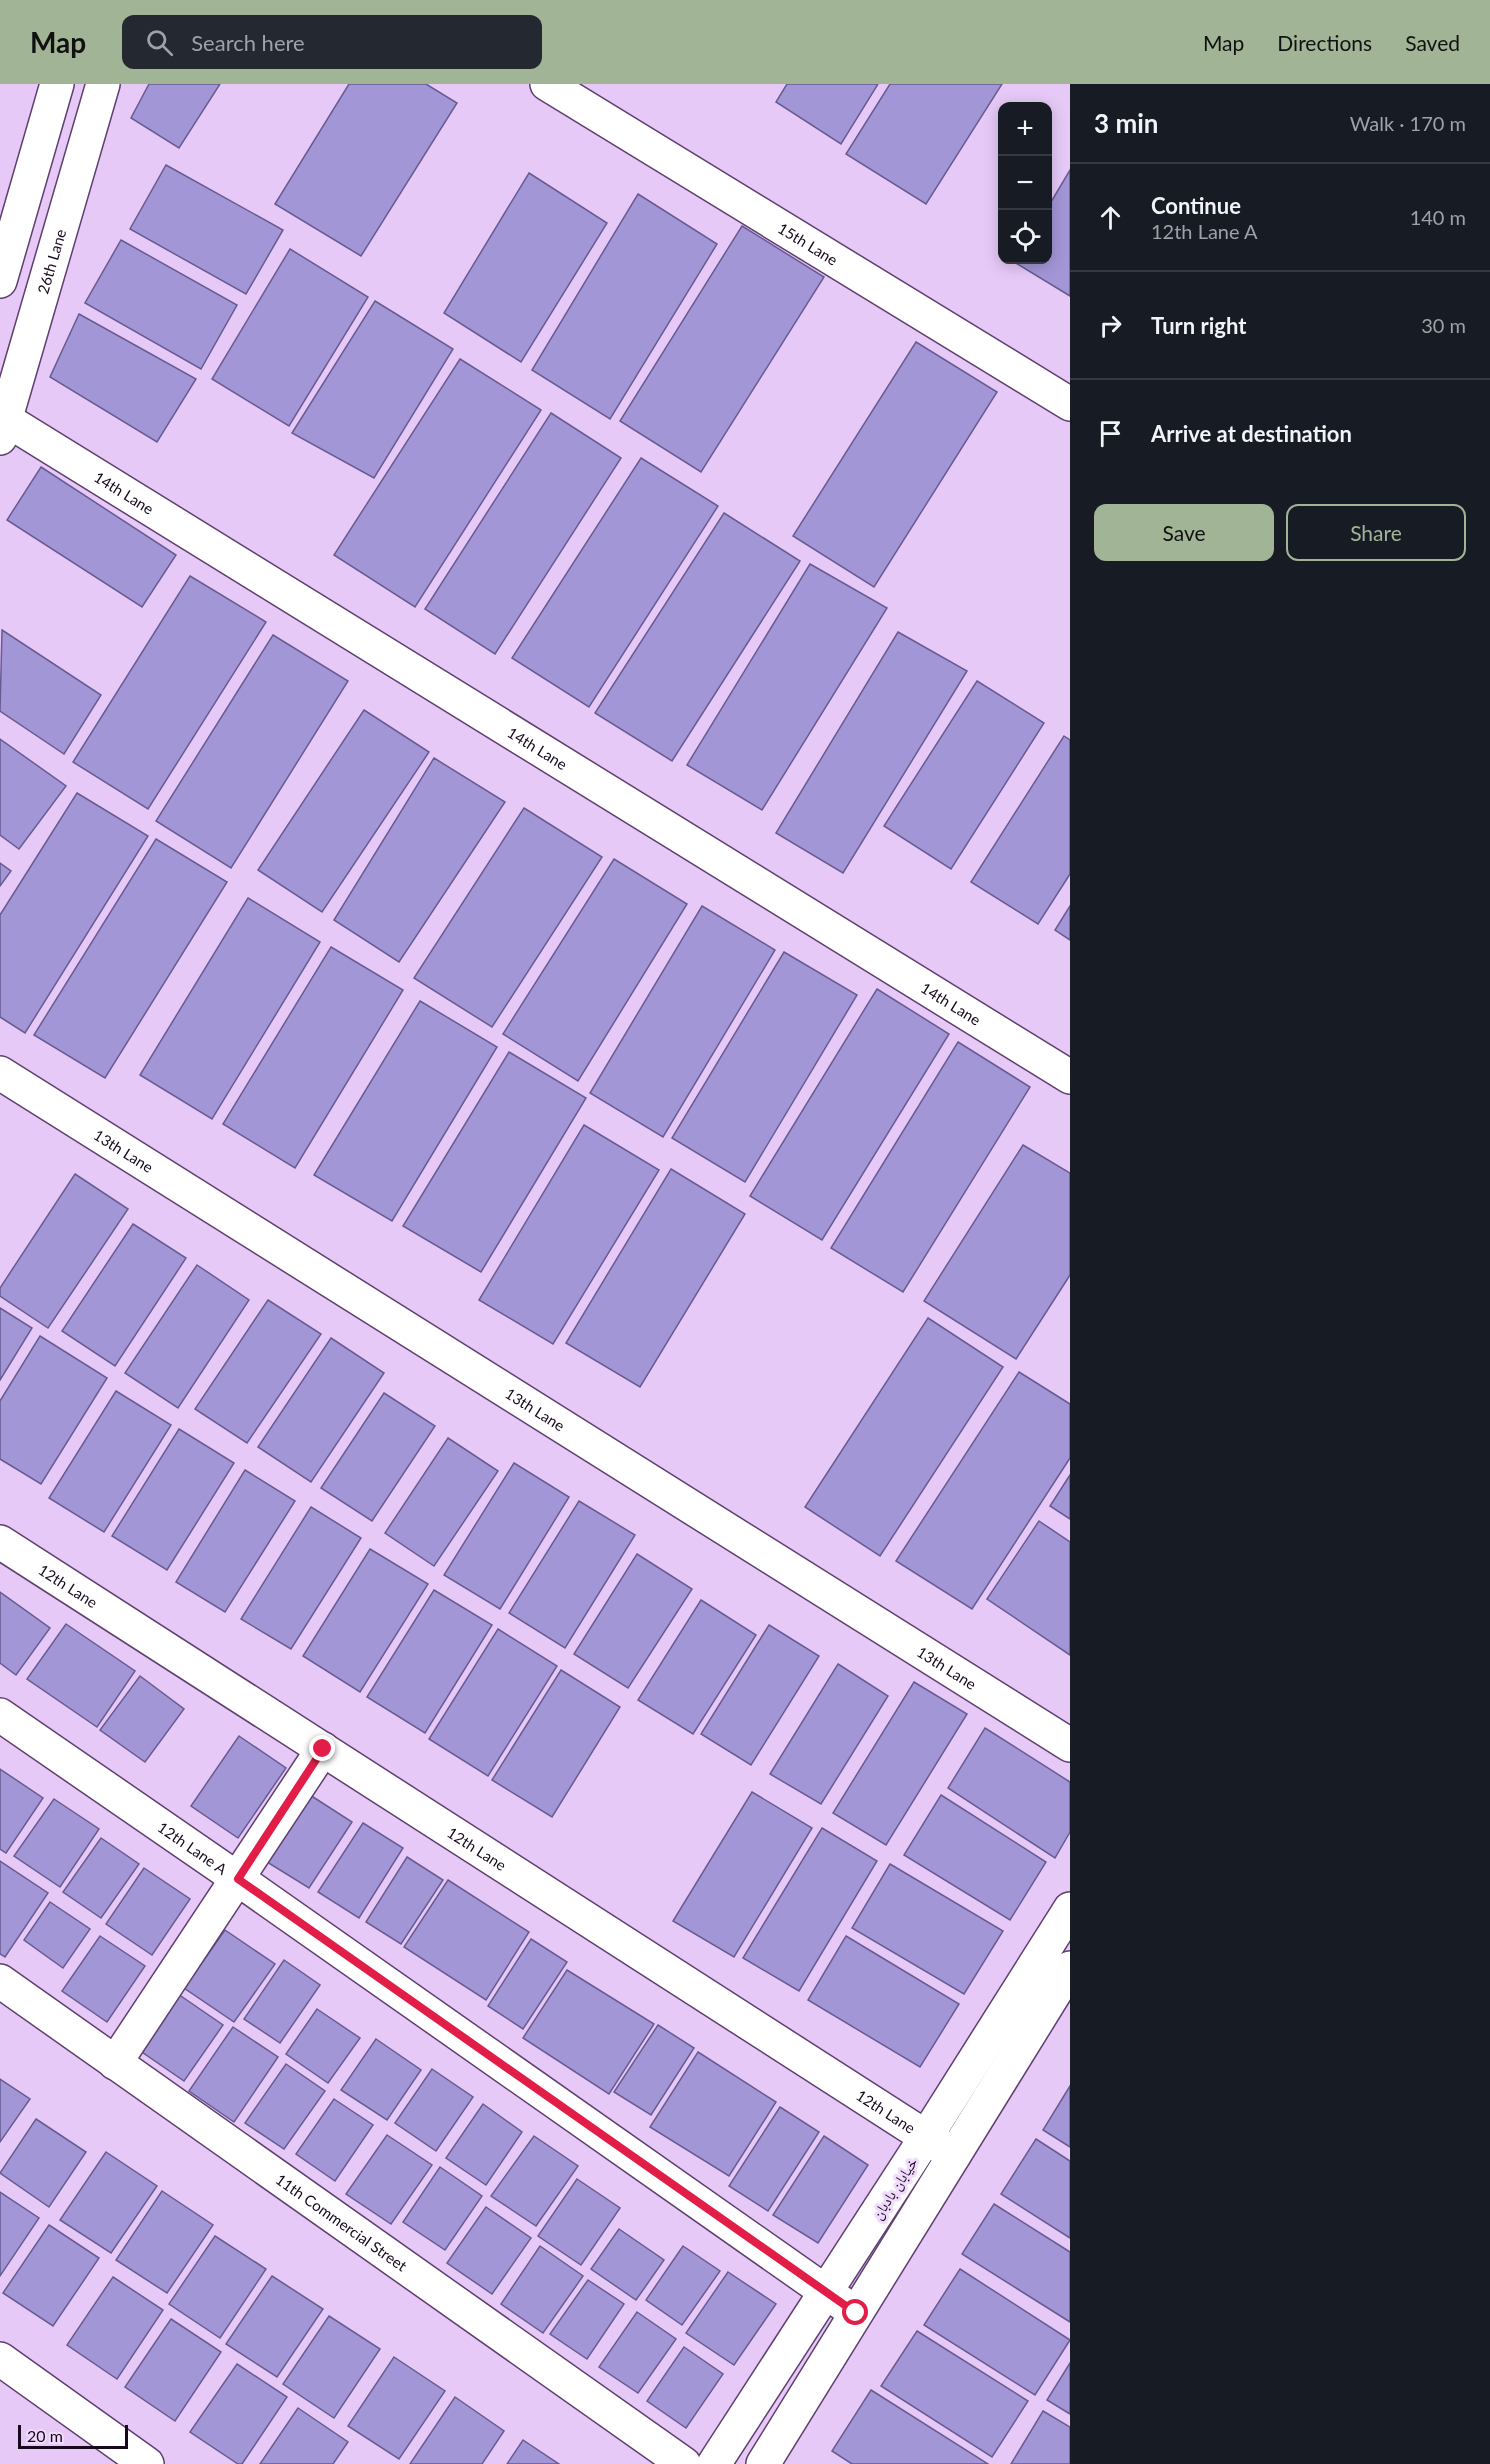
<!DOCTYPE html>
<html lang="en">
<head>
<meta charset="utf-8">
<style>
  :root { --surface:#171b24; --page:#242831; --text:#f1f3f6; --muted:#9ea1a6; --line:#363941; --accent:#a1b495 }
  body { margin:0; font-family:Lato,"Noto Naskh Arabic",sans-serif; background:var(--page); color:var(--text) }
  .controls { position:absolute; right:18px; top:18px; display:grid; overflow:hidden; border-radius:12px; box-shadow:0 3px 15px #0003 }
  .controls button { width:54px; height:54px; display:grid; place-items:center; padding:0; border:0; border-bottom:2px solid var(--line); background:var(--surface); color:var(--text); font:30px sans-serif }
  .scale { position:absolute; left:18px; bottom:15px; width:110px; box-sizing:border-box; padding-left:6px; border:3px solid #16091d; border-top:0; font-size:16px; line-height:21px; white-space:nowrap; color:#16091d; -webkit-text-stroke:4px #f0dafd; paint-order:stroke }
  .stop { position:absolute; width:18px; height:18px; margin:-14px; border:4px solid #e11d48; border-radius:50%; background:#fff }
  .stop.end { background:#e11d48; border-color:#fff; box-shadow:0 2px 6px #0008 }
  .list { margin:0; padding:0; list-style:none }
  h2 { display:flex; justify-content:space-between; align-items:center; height:78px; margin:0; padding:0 24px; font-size:26px }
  h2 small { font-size:20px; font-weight:400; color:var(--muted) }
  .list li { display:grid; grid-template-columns:39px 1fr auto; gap:18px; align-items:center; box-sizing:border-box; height:108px; padding:0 24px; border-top:2px solid var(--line) }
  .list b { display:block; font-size:22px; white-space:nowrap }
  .list p { margin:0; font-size:20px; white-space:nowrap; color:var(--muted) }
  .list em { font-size:20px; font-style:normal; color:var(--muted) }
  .actions { display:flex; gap:12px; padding:18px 24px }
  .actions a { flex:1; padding:14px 0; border:2px solid var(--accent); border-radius:12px; text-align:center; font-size:21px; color:var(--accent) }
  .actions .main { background:var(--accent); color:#111 }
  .icon { flex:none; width:33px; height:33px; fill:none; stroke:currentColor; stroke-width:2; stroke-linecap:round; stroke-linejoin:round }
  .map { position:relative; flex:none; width:1070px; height:2380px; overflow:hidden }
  header { display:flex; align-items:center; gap:36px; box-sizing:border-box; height:84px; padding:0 30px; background:var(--accent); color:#111 }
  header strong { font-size:28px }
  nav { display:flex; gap:33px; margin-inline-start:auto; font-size:21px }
  .search { width:420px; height:54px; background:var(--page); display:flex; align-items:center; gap:15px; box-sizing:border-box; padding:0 21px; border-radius:12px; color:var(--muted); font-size:22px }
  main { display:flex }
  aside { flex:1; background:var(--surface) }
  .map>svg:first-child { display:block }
  .building { fill:#a396d7; stroke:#675b92; stroke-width:1.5 }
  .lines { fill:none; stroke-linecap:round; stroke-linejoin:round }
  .minor-casing { stroke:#5f3f70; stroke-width:36 }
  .tertiary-casing { stroke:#5f3f70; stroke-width:36 }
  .minor { stroke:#fff; stroke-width:33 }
  .tertiary { stroke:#fff; stroke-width:33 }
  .route { stroke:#e11d48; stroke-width:8 }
  .labels { text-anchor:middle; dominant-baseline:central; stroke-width:6; stroke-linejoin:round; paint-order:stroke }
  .street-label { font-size:15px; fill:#16091d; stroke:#f0dafd }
</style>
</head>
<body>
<header>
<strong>Map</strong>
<div class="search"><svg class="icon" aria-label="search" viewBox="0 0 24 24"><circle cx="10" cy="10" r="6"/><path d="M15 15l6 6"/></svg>Search here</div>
<nav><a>Map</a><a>Directions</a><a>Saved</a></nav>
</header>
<main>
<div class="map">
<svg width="1070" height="2380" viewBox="0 0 1070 2380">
  <rect width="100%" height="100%" fill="#e6c9f7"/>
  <g class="building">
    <path d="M149,0H220L179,64L131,34Z"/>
    <path d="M349,0H426L457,19L361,172L275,120Z"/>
    <path d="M787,0H878L841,60L776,18Z"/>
    <path d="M890,0H1002L926,120L846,70Z"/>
    <path d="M166,81L283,146L246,210L130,145Z"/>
    <path d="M1070,86V212L1014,178L1015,176H1048V123Z"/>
    <path d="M529,89L607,139L521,278L444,229Z"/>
    <path d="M638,110L717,160L610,335L532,286Z"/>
    <path d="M742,142L824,193L701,388L620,337Z"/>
    <path d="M121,156L237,221L201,285L85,219Z"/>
    <path d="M290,165L368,213L289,342L212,295Z"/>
    <path d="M375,217L453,265L374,394L292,349Z"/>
    <path d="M79,230L196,295L157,358L50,293Z"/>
    <path d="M916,258L997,308L874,503L793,452Z"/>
    <path d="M460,275L541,326L415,523L334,471Z"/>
    <path d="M551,329L621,374L495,570L425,525Z"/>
    <path d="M641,374L718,422L589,623L512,574Z"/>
    <path d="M41,383L176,471L142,523L7,436Z"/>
    <path d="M724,429L800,477L672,677L595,629Z"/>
    <path d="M810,480L887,524L762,726L687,681Z"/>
    <path d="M190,492L266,538L148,725L73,678Z"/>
    <path d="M2,546L101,611L64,670L0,627Z"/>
    <path d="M898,548L967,587L843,789L776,749Z"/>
    <path d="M273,551L348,597L231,784L156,737Z"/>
    <path d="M977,597L1044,639L951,785L884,742Z"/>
    <path d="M364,626L429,668L322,828L258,786Z"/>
    <path d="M1064,652L1070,656V790L1038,840L971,798Z"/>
    <path d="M0,655L66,702L19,765L0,751Z"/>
    <path d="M434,674L505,718L399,878L334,836Z"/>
    <path d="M77,709L148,752L25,949L0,933V831Z"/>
    <path d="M524,724L602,773L492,943L414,894Z"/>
    <path d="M156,755L227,798L105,994L34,951Z"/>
    <path d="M614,775L687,820L578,997L503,950Z"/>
    <path d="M0,779L11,787L0,802Z"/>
    <path d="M248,814L320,858L212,1035L140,991Z"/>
    <path d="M702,822L775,866L663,1053L590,1009Z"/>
    <path d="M1070,822V856L1055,846Z"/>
    <path d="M331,863L403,906L295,1084L223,1040Z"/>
    <path d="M784,868L857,911L745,1098L672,1054Z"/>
    <path d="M877,905L949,950L822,1156L750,1112Z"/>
    <path d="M420,917L497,963L392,1137L314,1091Z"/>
    <path d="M958,958L1030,1003L903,1208L831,1164Z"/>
    <path d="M509,968L586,1014L481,1188L403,1142Z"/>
    <path d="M584,1041L659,1086L553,1260L479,1216Z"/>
    <path d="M1023,1061L1070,1089V1191L1016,1275L924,1217Z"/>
    <path d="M671,1085L745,1130L640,1303L566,1259Z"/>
    <path d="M75,1090L128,1125L48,1244L0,1212V1204Z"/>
    <path d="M133,1140L186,1174L115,1282L62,1247Z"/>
    <path d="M197,1181L249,1216L178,1324L125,1289Z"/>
    <path d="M268,1216L321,1250L247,1359L195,1325Z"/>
    <path d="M0,1224L32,1244L0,1296Z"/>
    <path d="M928,1234L1003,1283L880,1472L805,1423Z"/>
    <path d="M40,1252L107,1294L41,1400L0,1375V1317Z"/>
    <path d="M331,1254L384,1289L311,1398L258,1363Z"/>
    <path d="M1019,1288L1070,1320V1374L972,1525L896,1477Z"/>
    <path d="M116,1307L171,1341L104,1448L49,1414Z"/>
    <path d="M384,1309L435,1342L372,1437L321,1404Z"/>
    <path d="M179,1345L234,1379L167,1486L112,1452Z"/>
    <path d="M448,1354L498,1387L434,1482L385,1449Z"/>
    <path d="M514,1379L569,1413L500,1525L444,1491Z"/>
    <path d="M245,1386L295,1417L225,1528L176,1498Z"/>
    <path d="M1070,1391V1435L1050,1422Z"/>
    <path d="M579,1417L635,1451L565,1564L509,1529Z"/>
    <path d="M311,1423L361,1454L291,1565L241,1535Z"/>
    <path d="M1039,1437L1070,1458V1571L987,1515Z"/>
    <path d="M370,1465L428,1500L360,1608L303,1572Z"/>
    <path d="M637,1470L692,1505L628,1604L574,1570Z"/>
    <path d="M434,1506L492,1541L425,1649L367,1613Z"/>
    <path d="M0,1508L50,1544L16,1591L0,1579Z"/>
    <path d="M701,1516L756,1551L693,1650L638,1616Z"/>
    <path d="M66,1540L135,1587L97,1643L27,1595Z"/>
    <path d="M769,1541L819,1572L751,1681L701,1650Z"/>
    <path d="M498,1545L557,1582L488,1692L429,1655Z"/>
    <path d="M838,1580L888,1612L821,1720L770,1690Z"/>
    <path d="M561,1586L620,1623L552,1733L492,1696Z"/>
    <path d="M140,1592L184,1625L145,1678L100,1646Z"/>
    <path d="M914,1598L967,1630L886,1761L833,1729Z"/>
    <path d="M985,1644L1070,1698V1748L1055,1774L948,1704Z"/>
    <path d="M239,1652L286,1684L238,1754L191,1722Z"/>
    <path d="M0,1685L43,1714L6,1769L0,1765Z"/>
    <path d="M752,1708L812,1744L734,1873L673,1837Z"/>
    <path d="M310,1711L352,1738L309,1804L267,1778Z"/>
    <path d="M941,1711L1046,1778L1010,1836L904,1771Z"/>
    <path d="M54,1715L99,1745L60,1803L14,1772Z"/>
    <path d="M363,1739L403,1764L359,1834L318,1808Z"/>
    <path d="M822,1744L877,1777L799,1907L743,1874Z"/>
    <path d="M101,1754L139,1780L101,1834L63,1808Z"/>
    <path d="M407,1773L443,1796L401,1860L366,1838Z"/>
    <path d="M0,1777L48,1809L5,1873L0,1870Z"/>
    <path d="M890,1780L1003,1847L964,1910L852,1844Z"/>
    <path d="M144,1784L190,1815L152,1871L106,1840Z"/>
    <path d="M448,1796L529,1848L486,1916L404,1863Z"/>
    <path d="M50,1818L90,1845L63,1884L24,1856Z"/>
    <path d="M225,1846L275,1880L234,1938L184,1904Z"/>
    <path d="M100,1852L145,1882L107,1938L62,1907Z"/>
    <path d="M846,1852L959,1920L920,1983L808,1916Z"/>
    <path d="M531,1855L567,1878L523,1945L488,1922Z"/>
    <path d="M284,1876L320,1901L280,1959L244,1935Z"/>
    <path d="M567,1886L654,1940L609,2010L523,1954Z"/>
    <path d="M178,1910L223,1941L184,1997L139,1966Z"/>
    <path d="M317,1925L360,1954L328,1999L286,1970Z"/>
    <path d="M658,1941L694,1964L651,2031L614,2008Z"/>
    <path d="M233,1943L278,1973L234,2038L189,2007Z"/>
    <path d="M376,1955L421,1986L387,2036L341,2006Z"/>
    <path d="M698,1968L776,2018L729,2092L650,2043Z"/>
    <path d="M286,1980L325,2007L284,2065L245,2039Z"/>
    <path d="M432,1985L473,2013L436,2067L395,2039Z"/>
    <path d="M0,1995L30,2015L0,2058Z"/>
    <path d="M1070,2002V2063L1043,2046Z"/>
    <path d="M334,2015L373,2041L335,2097L296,2070Z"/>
    <path d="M483,2020L522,2048L486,2101L446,2074Z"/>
    <path d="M780,2023L819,2048L768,2127L729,2102Z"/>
    <path d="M36,2035L86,2068L49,2123L0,2089Z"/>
    <path d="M387,2051L432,2081L391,2140L346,2110Z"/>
    <path d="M534,2052L578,2082L536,2142L491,2112Z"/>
    <path d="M824,2052L868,2081L818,2159L773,2131Z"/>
    <path d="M1036,2055L1070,2077V2154L1001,2110Z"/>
    <path d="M106,2068L157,2102L111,2169L60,2136Z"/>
    <path d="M440,2083L482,2112L445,2166L403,2138Z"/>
    <path d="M577,2095L620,2124L581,2181L538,2152Z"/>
    <path d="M162,2107L213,2141L167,2209L116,2176Z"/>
    <path d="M0,2108L39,2134L0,2192Z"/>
    <path d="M994,2120L1070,2168V2238L962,2170Z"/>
    <path d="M486,2123L531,2154L492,2210L447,2179Z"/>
    <path d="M49,2141L99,2174L53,2242L3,2209Z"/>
    <path d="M619,2145L664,2176L636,2216L591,2185Z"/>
    <path d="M215,2152L266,2185L220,2254L169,2220Z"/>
    <path d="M540,2162L583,2192L543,2249L501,2220Z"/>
    <path d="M683,2162L720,2187L682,2241L646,2216Z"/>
    <path d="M960,2185L1070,2256L1035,2311L924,2241Z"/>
    <path d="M728,2188L776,2220L734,2281L686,2249Z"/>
    <path d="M272,2192L323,2225L277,2293L226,2260Z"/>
    <path d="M113,2193L163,2226L117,2295L67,2261Z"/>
    <path d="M588,2196L624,2220L587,2275L550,2250Z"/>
    <path d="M637,2228L676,2255L638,2309L599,2283Z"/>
    <path d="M329,2232L380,2265L334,2334L283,2300Z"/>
    <path d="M171,2235L221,2268L175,2337L125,2303Z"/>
    <path d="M917,2247L1028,2317L992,2373L881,2302Z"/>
    <path d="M684,2263L723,2290L686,2344L647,2317Z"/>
    <path d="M394,2273L445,2307L399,2375L348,2342Z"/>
    <path d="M1070,2279V2330L1047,2316Z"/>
    <path d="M237,2280L287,2313L242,2380H238L190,2348Z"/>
    <path d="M871,2306L988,2380H852L832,2367Z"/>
    <path d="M455,2313L504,2347L482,2380H410Z"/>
    <path d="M298,2324L348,2358L333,2380H260Z"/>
    <path d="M1043,2327L1070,2343V2380H1011Z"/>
    <path d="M523,2356L559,2380H507Z"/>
  </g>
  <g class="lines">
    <defs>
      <g id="minor">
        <path id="s1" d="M547,0L1070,320"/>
        <path id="s2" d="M5,335L1070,993"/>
        <path id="s3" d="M0,989L1070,1661"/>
        <path id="s4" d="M0,1458L954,2071"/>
        <path id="s5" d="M0,1631L238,1795L856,2229"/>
        <path d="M115,1979L323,1665"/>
        <path d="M0,2275L147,2380"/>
        <path d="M714,2380L926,2053L1070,1825"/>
        <path d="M763,2380L1070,1884"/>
      </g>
      <g id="tertiary">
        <path d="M0,197L57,0"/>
        <path id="s6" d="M0,354L103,0"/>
        <path id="s7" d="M0,1897L684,2380"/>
      </g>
    </defs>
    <use href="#minor" class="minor-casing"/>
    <use href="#tertiary" class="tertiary-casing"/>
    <use href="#minor" class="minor"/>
    <use href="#tertiary" class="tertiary"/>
  </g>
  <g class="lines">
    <path class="route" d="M323,1665L238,1795L856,2229"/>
  </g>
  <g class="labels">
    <g class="street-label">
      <text stroke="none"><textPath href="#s1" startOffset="306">15th Lane</textPath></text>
      <text stroke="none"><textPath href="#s6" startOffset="184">26th Lane</textPath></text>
      <text stroke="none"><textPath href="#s2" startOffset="140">14th Lane</textPath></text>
      <text stroke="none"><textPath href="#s2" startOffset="626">14th Lane</textPath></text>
      <text stroke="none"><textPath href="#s2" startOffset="1112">14th Lane</textPath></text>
      <text stroke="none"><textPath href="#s3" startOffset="146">13th Lane</textPath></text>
      <text stroke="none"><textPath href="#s3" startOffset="632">13th Lane</textPath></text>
      <text stroke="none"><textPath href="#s4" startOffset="81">12th Lane</textPath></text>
      <text stroke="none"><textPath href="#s3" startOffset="1118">13th Lane</textPath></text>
      <text stroke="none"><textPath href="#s5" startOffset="234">12th Lane A</textPath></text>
      <text stroke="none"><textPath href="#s4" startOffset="567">12th Lane</textPath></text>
      <text stroke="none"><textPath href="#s4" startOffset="1053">12th Lane</textPath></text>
      <text transform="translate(894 2104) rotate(-57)">خیابان بادبان</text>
      <text stroke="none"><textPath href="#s7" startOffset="418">11th Commercial Street</textPath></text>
    </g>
  </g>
</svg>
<div class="controls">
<button>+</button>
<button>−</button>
<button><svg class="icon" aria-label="locate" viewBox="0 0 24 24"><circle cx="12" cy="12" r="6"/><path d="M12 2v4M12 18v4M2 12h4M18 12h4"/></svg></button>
</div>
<div class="scale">20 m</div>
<div class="stop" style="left:856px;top:2229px"></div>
<div class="stop end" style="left:323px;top:1665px"></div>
</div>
<aside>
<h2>3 min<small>Walk · 170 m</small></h2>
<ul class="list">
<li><svg class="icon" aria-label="ahead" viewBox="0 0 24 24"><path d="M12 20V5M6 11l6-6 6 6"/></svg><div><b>Continue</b><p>12th Lane A</p></div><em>140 m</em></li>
<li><svg class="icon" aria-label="right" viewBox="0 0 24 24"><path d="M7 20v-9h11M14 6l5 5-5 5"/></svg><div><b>Turn right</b></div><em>30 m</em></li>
<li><svg class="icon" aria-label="arrive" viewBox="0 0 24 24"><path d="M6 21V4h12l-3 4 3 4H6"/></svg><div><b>Arrive at destination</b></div></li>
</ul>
<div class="actions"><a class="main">Save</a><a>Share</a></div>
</aside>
</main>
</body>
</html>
